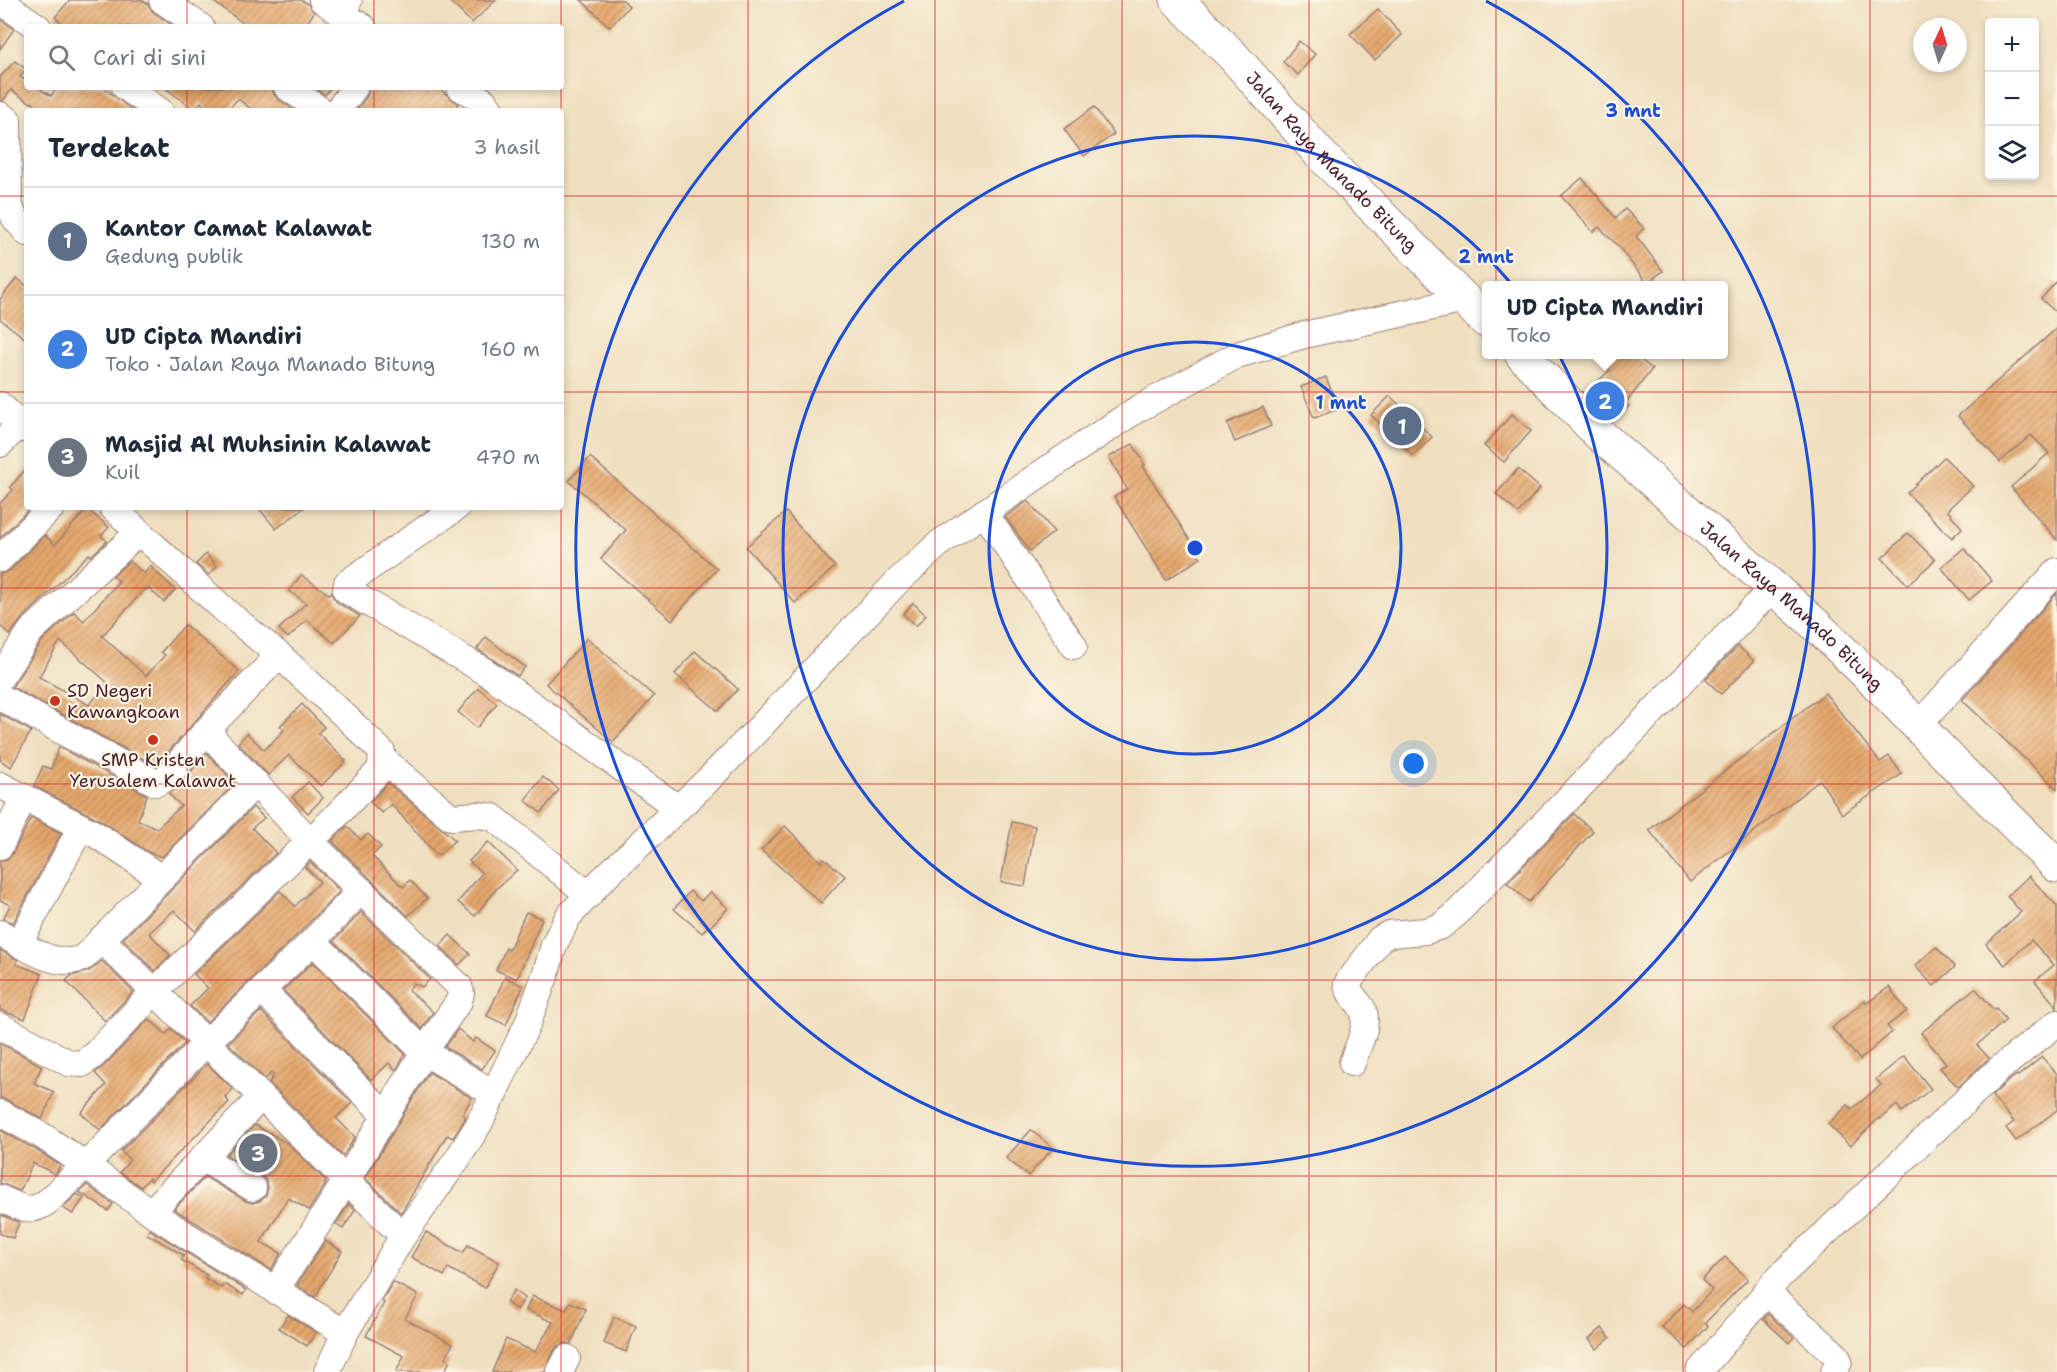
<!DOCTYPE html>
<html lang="id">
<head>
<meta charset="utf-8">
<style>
  :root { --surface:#fff; --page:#f2f2f3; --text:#1f2937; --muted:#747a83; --line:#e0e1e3; --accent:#c8321e }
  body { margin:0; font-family:"Shantell Sans",sans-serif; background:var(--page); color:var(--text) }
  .controls { position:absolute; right:18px; top:18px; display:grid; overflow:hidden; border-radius:6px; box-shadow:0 3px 9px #0003 }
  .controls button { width:54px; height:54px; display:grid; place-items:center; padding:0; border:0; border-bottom:2px solid var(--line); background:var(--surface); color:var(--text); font:30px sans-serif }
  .compass { position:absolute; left:1913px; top:18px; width:54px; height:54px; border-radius:50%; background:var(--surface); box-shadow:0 3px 9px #0003; rotate:4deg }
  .you { position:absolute; left:1414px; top:764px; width:21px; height:21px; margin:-15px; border:4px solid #fff; border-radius:50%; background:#1a73e8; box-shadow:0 0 0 9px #1a73e833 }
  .badge { display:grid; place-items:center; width:39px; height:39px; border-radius:50%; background:var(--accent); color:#fff; font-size:20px; font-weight:700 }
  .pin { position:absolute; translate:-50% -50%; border:3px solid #fff; box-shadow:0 2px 6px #0006 }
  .popup { position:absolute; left:1482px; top:281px; width:246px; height:78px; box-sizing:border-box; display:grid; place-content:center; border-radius:6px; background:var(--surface); filter:drop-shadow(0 2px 4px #0005); font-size:20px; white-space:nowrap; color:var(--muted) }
  .popup b { font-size:22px; color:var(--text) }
  .popup::after { content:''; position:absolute; left:50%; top:100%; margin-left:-12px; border:12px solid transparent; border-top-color:var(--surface) }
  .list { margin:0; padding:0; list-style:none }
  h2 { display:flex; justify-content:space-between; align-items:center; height:78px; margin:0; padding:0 24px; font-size:26px }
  h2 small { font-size:20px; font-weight:400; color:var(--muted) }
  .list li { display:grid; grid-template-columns:39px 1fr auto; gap:18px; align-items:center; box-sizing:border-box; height:108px; padding:0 24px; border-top:2px solid var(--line) }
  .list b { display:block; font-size:22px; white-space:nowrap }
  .list p { margin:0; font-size:20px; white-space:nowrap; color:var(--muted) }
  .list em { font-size:20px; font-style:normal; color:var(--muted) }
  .icon { flex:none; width:33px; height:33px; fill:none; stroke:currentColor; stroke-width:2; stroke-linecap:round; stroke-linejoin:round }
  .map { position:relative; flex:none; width:2057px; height:1372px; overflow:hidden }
  .search { position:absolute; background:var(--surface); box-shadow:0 3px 9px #0003; left:24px; top:24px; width:540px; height:66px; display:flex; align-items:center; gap:15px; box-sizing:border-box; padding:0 21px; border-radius:6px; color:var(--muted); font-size:22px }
  .panel { position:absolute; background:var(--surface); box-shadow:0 3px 9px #0003; left:24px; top:108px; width:540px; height:402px; border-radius:6px }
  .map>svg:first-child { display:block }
  .building { fill:url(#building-hatch); fill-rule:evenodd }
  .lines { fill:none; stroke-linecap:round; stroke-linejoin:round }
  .minor-casing { stroke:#9c7f75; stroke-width:28 }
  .highway-casing { stroke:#9c7f75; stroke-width:35 }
  .minor { stroke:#fff; stroke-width:26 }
  .highway { stroke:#fff; stroke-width:33 }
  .grid { fill:none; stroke:#d62828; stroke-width:1.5; stroke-opacity:0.55 }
  .ring { fill:none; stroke:#1d4ed8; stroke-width:3 }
  .poi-dot { fill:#c8321e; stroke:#fcf5e5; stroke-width:2 }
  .labels { text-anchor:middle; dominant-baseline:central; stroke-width:4.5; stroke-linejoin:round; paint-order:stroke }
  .street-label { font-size:18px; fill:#4a1f2b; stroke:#fcf5e5 }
  .poi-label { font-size:18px; fill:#4a1f2b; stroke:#fcf5e5; text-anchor:start }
  .centre { fill:#1d4ed8; stroke:#fcf5e5; stroke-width:3 }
  .ring-label { font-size:18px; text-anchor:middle; font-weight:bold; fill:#1d4ed8; stroke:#fcf5e5; stroke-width:4.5; stroke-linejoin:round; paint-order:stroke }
</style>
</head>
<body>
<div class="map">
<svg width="2057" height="1372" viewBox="0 0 2057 1372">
  <defs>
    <pattern id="building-hatch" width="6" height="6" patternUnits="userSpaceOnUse" patternTransform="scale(1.5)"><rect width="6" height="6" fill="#e5a76c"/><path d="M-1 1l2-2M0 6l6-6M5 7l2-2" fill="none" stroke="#bc8759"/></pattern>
  </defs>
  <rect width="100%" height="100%" fill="#fcf5e5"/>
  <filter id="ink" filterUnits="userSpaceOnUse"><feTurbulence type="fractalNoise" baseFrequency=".0167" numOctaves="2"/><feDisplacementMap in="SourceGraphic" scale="12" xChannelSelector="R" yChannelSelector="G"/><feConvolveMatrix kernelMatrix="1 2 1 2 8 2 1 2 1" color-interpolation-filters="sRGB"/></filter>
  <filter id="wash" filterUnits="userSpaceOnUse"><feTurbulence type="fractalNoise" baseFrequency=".008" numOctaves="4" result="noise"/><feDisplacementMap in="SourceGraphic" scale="24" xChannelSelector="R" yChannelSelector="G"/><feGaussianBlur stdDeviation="1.35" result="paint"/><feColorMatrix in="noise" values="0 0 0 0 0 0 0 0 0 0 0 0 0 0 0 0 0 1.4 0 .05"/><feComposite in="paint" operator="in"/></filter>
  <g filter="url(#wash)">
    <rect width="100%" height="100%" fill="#efdfbf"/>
    <g id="blocks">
      <g class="building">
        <path d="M70,0H142L148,4L153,12L175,27H66L55,17Z"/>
        <path d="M211,0H301L308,4L314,12L305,27H249Z"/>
        <path d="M448,0H496L472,23Z"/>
        <path d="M581,0H623L629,6L610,27Z"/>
        <path d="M1378,9L1402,35L1375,60L1350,34Z"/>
        <path d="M0,19L14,29L0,49Z"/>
        <path d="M1299,41L1315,54L1298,75L1283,62Z"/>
        <path d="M15,61L26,69L20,77L27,81V87H42L40,89L51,96L57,87H103L133,111H42L32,102L31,103L11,90L3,101L0,100V77Z"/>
        <path d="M164,87H272L274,94L278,99L295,111H254L238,99L226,111H209L201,102L195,110Z"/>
        <path d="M314,87H331L325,95Z"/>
        <path d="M370,87H437L458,104L453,111H356L367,96Z"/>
        <path d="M1094,107L1114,134L1084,156L1064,129Z"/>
        <path d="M1582,178L1616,218L1625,209L1644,228L1636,236L1663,271L1647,283L1618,246L1599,227L1593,232L1561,196Z"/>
        <path d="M17,278L27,286V340L0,319V299Z"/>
        <path d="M2057,281V313L2041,299Z"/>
        <path d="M2057,328V540L2011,487L2049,453L2031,435L2000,462L1958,416Z"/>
        <path d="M1612,354H1634L1652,369L1626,403L1629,406L1612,420L1585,393L1610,370L1604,365Z"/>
        <path d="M1326,377L1338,409L1314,418L1301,387Z"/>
        <path d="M1390,396L1432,437L1413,456L1371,415Z"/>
        <path d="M1263,407L1271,426L1235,442L1227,423Z"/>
        <path d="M1512,414L1531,431L1504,462L1484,446Z"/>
        <path d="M1133,444L1145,465L1143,466L1201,558L1166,580L1114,497L1127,489L1109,457Z"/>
        <path d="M590,457L717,569L672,620L601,559L626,530L569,481Z"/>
        <path d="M1944,457L1973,486L1947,510L1962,528L1952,538L1907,493Z"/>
        <path d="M27,468V511L0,538V503L13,490L10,487Z"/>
        <path d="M1518,469L1540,488L1518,513L1496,494Z"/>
        <path d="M1028,501L1054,532L1030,551L1005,517Z"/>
        <path d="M258,507H305L276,529Z"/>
        <path d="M87,509L109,527L101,536L107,541L91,556L89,554L21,620L10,635L0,626V574L11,570L45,535L55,545Z"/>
        <path d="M786,512L835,567L795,603L746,547Z"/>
        <path d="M1908,533L1935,560L1908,585L1882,558Z"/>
        <path d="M1964,548L1992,581L1969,600L1941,567Z"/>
        <path d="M206,554L217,566L209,575L196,564Z"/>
        <path d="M129,561L144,574L150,566L175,590L164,602L148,588L146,590L145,589L102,636L146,676L165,655L161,652L185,625L239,671L156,766L12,687L42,641L74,612L84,621L119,581L113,576ZM60,641L108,683L89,705L39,677Z"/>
        <path d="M301,575L329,594L332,592L333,597L338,603L360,616L334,643L307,620L288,638L279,629L306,603L289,591Z"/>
        <path d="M2057,593V789L1962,700Z"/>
        <path d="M913,603L926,615L916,626L903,614Z"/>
        <path d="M486,637L525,667L518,676L477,649Z"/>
        <path d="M587,638L654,696L613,742L546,684Z"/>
        <path d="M1738,646L1754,661L1721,694L1705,679Z"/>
        <path d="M695,651L738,689L718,711L675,674Z"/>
        <path d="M478,688L497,703L477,728L458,712Z"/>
        <path d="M1825,693L1880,762L1889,756L1902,774L1842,814L1820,780L1690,882L1649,830Z"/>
        <path d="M302,704L324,727L318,733L346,761L321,786L289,755L268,775L238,743L247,733L264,750L284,730L280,726Z"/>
        <path d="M0,714L31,731L11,767L0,760Z"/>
        <path d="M59,747L147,795L138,820L157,828L181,806L169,794L176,789L207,753L235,783L162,857L148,852L102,821L34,786L43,766L51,769Z"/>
        <path d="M543,777L559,790L541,813L525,800Z"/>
        <path d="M308,782L323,798L308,813L292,797Z"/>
        <path d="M388,783L455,840L438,856L391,804L382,813L370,802Z"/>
        <path d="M253,807L264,818L252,828L276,853L195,931L174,910L149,933L170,955L155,971L123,939Z"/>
        <path d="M1574,814L1593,831L1529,902L1507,883Z"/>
        <path d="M31,818L61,833L13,923L3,919L10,905L0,900V861L8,859L13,853Z"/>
        <path d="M1012,822L1035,826L1025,886L1001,882Z"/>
        <path d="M347,826L361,840L368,834L381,847L372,856L403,887L410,880L427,898L408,916L332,841Z"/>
        <path d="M785,826L821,862L824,858L845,876L821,903L761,850Z"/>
        <path d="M488,842L517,870L497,888L475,916L458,902L482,873L469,861Z"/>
        <path d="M310,862L340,891L302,930L207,1022L190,1006L208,988L194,974L280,891L295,906L320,882L305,867Z"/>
        <path d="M2029,876L2057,906V1007L2035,981L2054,965L2031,940L2005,965L1986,944L2021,912L2007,896Z"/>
        <path d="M690,891L701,901L710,892L728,908L709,928L707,927L702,933L674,909Z"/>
        <path d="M361,912L430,979L422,987L413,983L409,990L433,1012L422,1029L334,941Z"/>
        <path d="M526,912L542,919L517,979L496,970L506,948L509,950Z"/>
        <path d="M450,935L470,954L459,965L440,946Z"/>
        <path d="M1936,947L1955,967L1934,986L1915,966Z"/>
        <path d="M0,950L18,960L16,964L42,974L25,1019L0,1010Z"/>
        <path d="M102,961L133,992L105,1021L66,981L71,976L89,971Z"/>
        <path d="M313,962L405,1054L396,1070L389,1063L371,1080L283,990Z"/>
        <path d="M505,977L523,986L506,1025L487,1016Z"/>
        <path d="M1889,987L1907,1011L1887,1026L1892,1032L1860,1060L1832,1028L1865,1000L1867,1003Z"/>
        <path d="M1975,988L1994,1010L1996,1008L2006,1020L1977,1045L1989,1058L1958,1087L1940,1068L1946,1063L1921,1033Z"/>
        <path d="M261,1011L352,1103L336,1118L355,1137L343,1156L269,1083L274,1075L271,1073L265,1079L228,1043Z"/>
        <path d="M149,1019L166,1034L171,1029L185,1043L100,1130L81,1113L106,1085L95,1073L105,1065Z"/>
        <path d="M458,1029L473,1042L476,1038L495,1051L482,1069L445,1047Z"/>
        <path d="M0,1043L42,1066L34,1083L54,1092L42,1119L7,1100L0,1098Z"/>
        <path d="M1904,1056L1931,1089L1902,1112L1897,1105L1880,1119L1879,1118L1850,1146L1828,1124L1848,1105L1852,1109L1881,1085L1876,1079Z"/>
        <path d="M2042,1057L2057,1074V1110L2016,1141L2006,1128L2014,1122L1992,1096L2007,1082L2017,1075L2018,1076Z"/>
        <path d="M207,1064L233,1089L225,1097L229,1102L151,1181L149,1178L141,1187L120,1172L130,1160L121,1151Z"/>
        <path d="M429,1072L472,1098L462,1114L466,1117L453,1138L447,1135L401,1213L365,1178Z"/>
        <path d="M255,1125L287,1143L326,1181L324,1183L326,1184L309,1210L288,1198L261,1242L281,1253L271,1270L174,1209L205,1177L246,1201L252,1203L260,1201L266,1196L268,1188L266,1180L261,1175L226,1155Z"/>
        <path d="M0,1130L33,1148L60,1165L57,1172L55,1174L33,1163L20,1191L0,1183Z"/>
        <path d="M1031,1130L1053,1148L1028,1176L1006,1158Z"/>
        <path d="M87,1185L113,1204L108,1211L79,1192Z"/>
        <path d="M77,1194L84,1198L73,1214L63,1208Z"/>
        <path d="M349,1204L355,1210L343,1229L336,1224Z"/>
        <path d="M1,1215L19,1222L13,1238L0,1234Z"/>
        <path d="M149,1229L246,1290L243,1295L224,1284L221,1288L205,1278L207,1275L181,1260L184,1255L147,1234Z"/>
        <path d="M426,1232L463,1253L468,1245L499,1262L485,1288L448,1268L444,1276L411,1257Z"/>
        <path d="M325,1241L342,1251L315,1297L297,1285Z"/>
        <path d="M1725,1257L1748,1279L1705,1323L1708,1326L1687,1349L1662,1327L1684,1304L1692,1312L1712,1290L1702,1280Z"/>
        <path d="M393,1282L418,1295L405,1319L453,1344L445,1358L450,1361L444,1372H396L404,1356L366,1336L384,1303L382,1301Z"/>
        <path d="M514,1290L525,1298L517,1310L506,1302Z"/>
        <path d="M532,1296L566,1310L570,1302L586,1309L571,1344L566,1343L558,1346L554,1351L545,1372H492L506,1339L535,1352L553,1322L526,1310Z"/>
        <path d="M1768,1314L1794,1338L1789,1343L1763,1319Z"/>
        <path d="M288,1315L316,1332L307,1346L279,1328Z"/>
        <path d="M614,1317L636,1326L626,1352L604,1343Z"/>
        <path d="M1602,1328L1610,1338L1597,1349L1589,1339Z"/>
      </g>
    </g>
  </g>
  <g filter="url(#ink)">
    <use href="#blocks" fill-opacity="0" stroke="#9c7f75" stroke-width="1.5"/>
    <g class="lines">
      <defs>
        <g id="minor">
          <path d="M162,0L201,27"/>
          <path d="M322,0L342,14"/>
          <path d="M349,0L342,14L363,27"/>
          <path d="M0,1L38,27"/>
          <path d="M125,87L160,111"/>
          <path d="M287,87L322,111"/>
          <path d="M459,87L484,101L491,111"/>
          <path d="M337,111L355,87"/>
          <path d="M0,115L8,120L9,203L14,217L27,233"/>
          <path d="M0,405L27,430"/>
          <path d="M0,444L20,424"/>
          <path d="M112,507L139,532"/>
          <path d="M457,507L347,583L346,590L486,672L678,808"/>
          <path d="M984,512L1074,646"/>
          <path d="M0,559L52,507"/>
          <path d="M0,678L31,631L139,532L229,614L279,655L345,716L382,752L381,766L378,772L336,816L155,991L94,1055L82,1064L69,1063L0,1026"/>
          <path d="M0,697L156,783L165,779L206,731"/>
          <path d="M1918,726L2057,571"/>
          <path d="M383,759L451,817L478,815L493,817L589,895"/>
          <path d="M0,785L95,834L161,878"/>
          <path d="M0,846L24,797"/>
          <path d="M0,933C22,945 59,971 84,957L256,783"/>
          <path d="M101,939L403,1236"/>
          <path d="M313,941L361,890"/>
          <path d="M19,944L81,827"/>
          <path d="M263,991L385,1115"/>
          <path d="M1352,1063C1357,1048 1371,1023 1362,1008C1356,999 1349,994 1347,984L1380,939L1389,934L1426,931L1441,926L1454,916L1773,588"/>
          <path d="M0,1113L41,1135L86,1165L206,1043L313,941L424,1052L459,1001L461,993L459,986L310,841L206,731L279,655"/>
          <path d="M202,1158L253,1188"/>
          <path d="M0,1198C30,1214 38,1213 62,1188C69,1180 78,1173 86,1165C166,1228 259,1278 345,1333"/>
          <path d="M152,1211L261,1097"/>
          <path d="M275,1291L346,1181L424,1052L495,1094"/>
          <path d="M1766,1292L1837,1356L1839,1361L1834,1372"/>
          <path d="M327,1372L345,1333L403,1236L458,1158L479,1124L527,1025L545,976L554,945L568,917L602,880L707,781L762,725L898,581L941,542L1049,468L1136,410L1237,355L1304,335L1465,300"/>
          <path d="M560,1372L567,1358"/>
          <path d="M1699,1372L1780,1276L1998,1070L2057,1023"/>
        </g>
        <g id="highway">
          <path id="s1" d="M1177,0L1233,56L1320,154L1486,321"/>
          <path id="s2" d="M1521,354L1599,434L1816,625L1884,691L1971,781L2057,866"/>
        </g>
      </defs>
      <use href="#minor" class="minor-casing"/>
      <use href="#highway" class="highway-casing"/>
      <use href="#minor" class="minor"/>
      <use href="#highway" class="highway"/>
    </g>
  </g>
  <path class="grid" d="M187,0V27M374,0V27M561,0V27M748,0V1372M935,0V1372M1122,0V1372M1309,0V1372M1496,0V1372M1683,0V1372M1870,0V1372M561,27V87M187,87V111M374,87V111M561,87V111M561,111V507M0,196H27M561,196H2057M0,392H27M561,392H2057M187,507V1372M374,507V1372M561,507V1372M0,588H2057M0,784H2057M0,980H2057M0,1176H2057"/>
  <g class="ring">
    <circle cx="1195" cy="548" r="206"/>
    <circle cx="1195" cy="548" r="412"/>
    <path d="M1486 1A619 619 0 1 1 904 1"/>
  </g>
  <g class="poi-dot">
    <circle cx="55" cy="701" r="6"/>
    <circle cx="153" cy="740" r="6"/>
  </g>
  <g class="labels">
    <g class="street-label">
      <text stroke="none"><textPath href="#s1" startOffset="224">Jalan Raya Manado Bitung</textPath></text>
      <text stroke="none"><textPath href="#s2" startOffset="370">Jalan Raya Manado Bitung</textPath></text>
    </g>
    <g class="poi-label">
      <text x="67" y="691">SD Negeri<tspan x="67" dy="21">Kawangkoan</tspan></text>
      <text x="153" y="760" text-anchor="middle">SMP Kristen<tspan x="153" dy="21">Yerusalem Kalawat</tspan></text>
    </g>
  </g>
  <circle cx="1195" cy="548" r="9" class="centre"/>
  <g class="ring-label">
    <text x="1633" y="117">3 mnt</text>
    <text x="1486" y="263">2 mnt</text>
    <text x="1341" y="409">1 mnt</text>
  </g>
</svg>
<div class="controls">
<button>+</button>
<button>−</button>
<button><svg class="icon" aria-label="layers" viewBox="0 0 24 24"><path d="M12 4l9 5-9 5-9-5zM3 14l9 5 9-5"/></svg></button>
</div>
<svg class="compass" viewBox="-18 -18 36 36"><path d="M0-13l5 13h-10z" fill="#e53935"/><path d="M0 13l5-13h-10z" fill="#747a83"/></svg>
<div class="you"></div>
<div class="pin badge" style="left:1402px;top:426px;background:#5c6f8a">1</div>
<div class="pin badge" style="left:1605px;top:401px;background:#3f7fe0">2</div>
<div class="popup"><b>UD Cipta Mandiri</b>Toko</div>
<div class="pin badge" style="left:258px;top:1153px;background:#6b7280">3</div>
<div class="search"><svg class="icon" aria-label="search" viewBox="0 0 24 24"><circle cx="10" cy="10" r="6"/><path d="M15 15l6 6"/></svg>Cari di sini</div>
<section class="panel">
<h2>Terdekat<small>3 hasil</small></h2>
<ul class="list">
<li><span class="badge" style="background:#5c6f8a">1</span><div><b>Kantor Camat Kalawat</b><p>Gedung publik</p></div><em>130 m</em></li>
<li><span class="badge" style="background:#3f7fe0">2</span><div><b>UD Cipta Mandiri</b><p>Toko · Jalan Raya Manado Bitung</p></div><em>160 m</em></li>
<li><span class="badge" style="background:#6b7280">3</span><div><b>Masjid Al Muhsinin Kalawat</b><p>Kuil</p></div><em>470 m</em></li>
</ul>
</section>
</div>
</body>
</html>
